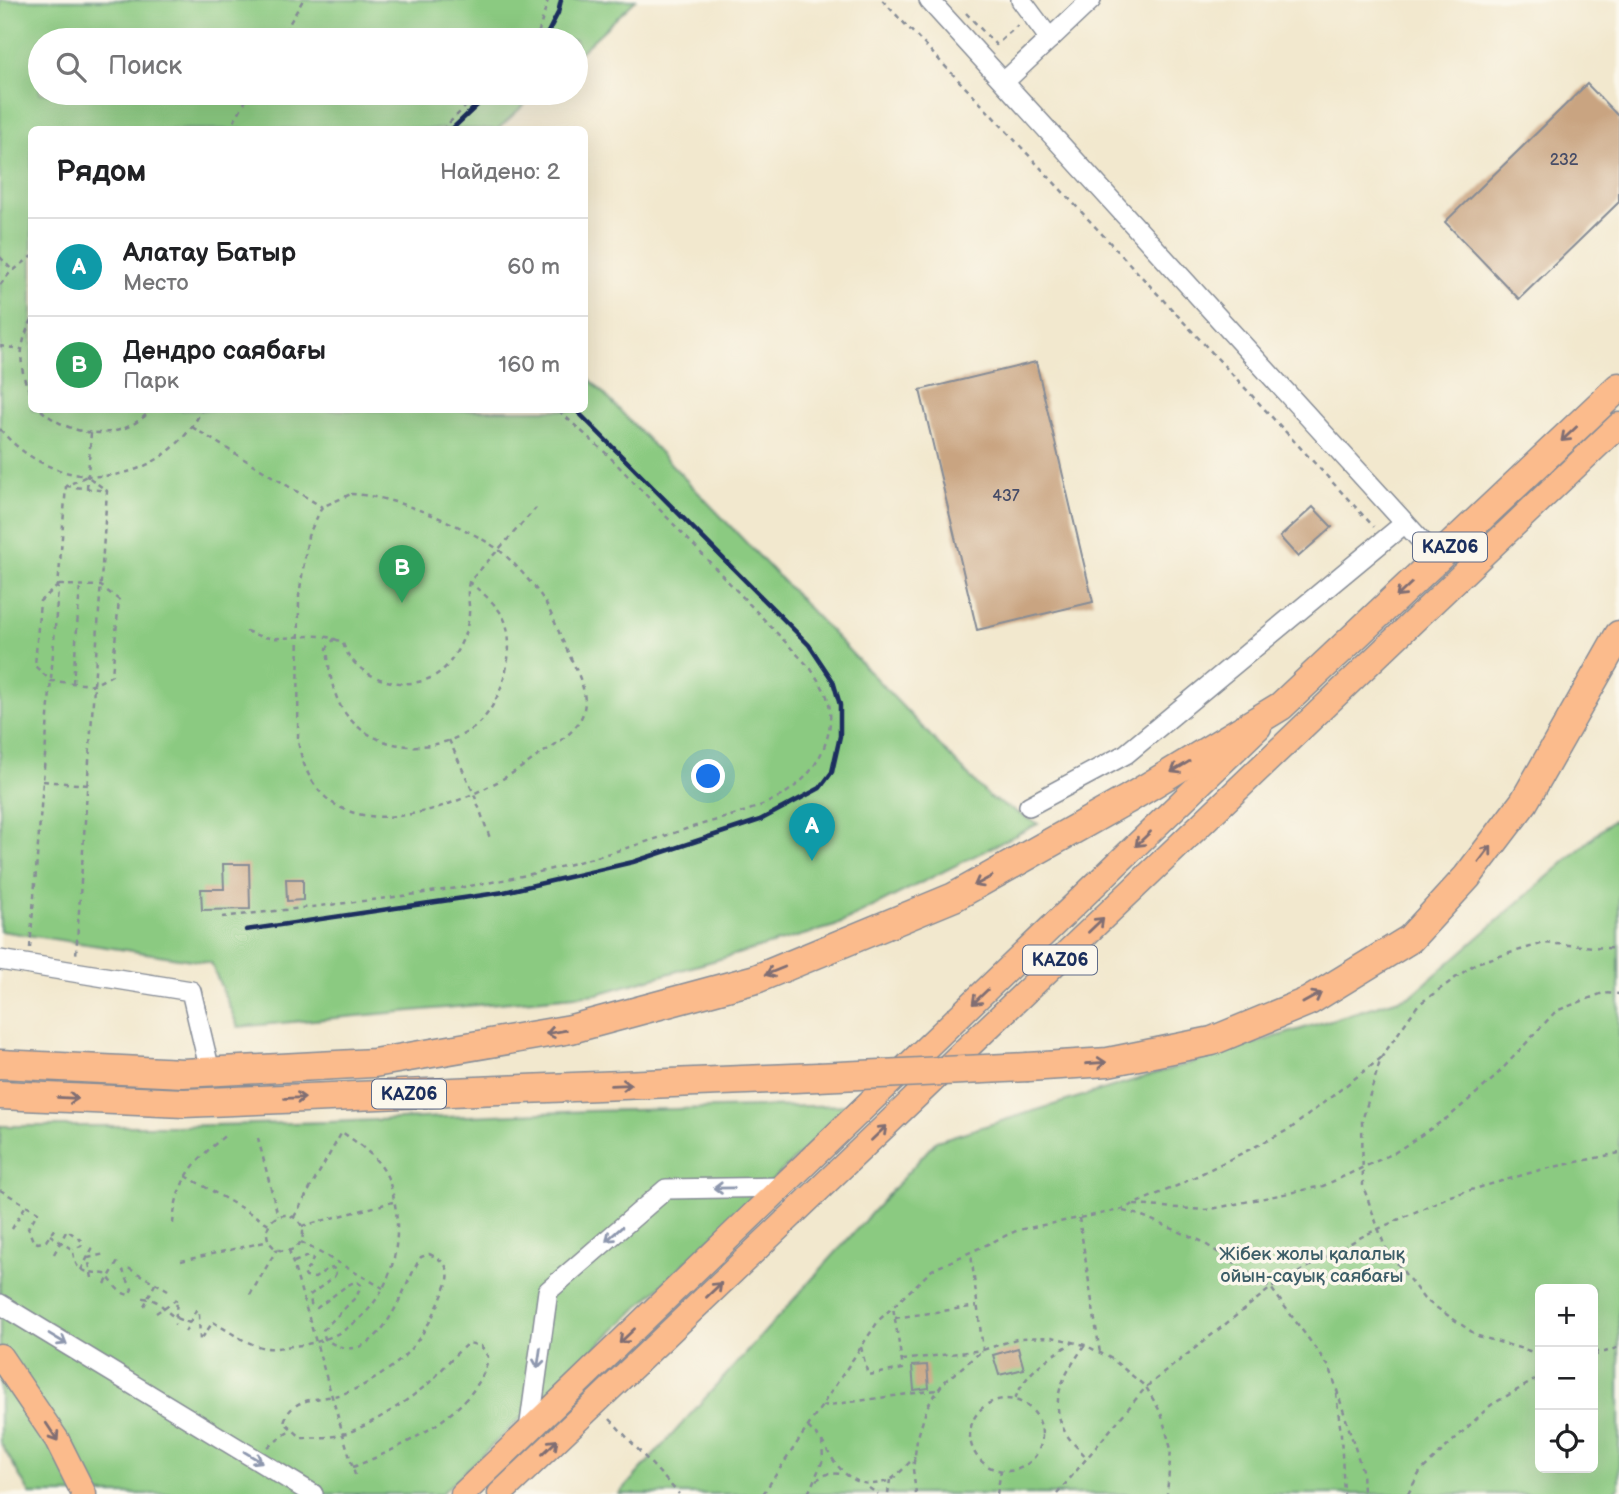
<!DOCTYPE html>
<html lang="ru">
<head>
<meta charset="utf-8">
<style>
  :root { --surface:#fff; --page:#f6f6f6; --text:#202124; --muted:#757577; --line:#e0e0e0; --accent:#b5179e }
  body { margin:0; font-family:"Balsamiq Sans",sans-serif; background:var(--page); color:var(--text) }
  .controls { position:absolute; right:21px; bottom:21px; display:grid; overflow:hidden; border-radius:10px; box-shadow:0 7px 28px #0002 }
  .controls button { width:63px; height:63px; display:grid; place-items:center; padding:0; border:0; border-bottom:2px solid var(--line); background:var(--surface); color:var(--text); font:35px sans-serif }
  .you { position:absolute; left:709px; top:777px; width:24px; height:24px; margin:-18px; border:5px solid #fff; border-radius:50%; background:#1a73e8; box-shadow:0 0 0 10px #1a73e833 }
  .badge { display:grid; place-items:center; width:46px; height:46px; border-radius:50%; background:var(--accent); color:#fff; font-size:23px; font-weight:700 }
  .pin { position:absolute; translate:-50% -58px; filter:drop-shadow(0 2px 4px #0008) }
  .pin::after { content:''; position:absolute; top:37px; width:24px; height:21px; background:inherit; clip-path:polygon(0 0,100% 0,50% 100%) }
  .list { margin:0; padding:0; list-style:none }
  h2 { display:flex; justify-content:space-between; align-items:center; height:91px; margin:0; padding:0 28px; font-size:30px }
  h2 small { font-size:23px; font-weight:400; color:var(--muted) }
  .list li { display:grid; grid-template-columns:46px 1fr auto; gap:21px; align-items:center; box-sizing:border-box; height:98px; padding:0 28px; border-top:2px solid var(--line) }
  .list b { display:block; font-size:26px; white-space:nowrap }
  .list p { margin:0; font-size:23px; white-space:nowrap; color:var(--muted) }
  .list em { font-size:23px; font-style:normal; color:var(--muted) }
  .icon { flex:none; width:38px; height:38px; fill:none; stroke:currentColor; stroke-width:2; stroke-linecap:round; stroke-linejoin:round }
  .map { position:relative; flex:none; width:1619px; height:1494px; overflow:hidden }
  .search { position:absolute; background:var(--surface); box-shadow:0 7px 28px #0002; left:28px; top:28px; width:560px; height:77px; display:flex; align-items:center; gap:18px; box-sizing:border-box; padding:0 24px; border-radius:38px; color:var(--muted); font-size:26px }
  .panel { position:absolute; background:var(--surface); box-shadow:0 7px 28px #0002; left:28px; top:126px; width:560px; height:287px; border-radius:10px }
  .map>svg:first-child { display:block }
  .green { fill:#8bca81; stroke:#537c70; stroke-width:2; fill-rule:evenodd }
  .building { fill:#c9a481 }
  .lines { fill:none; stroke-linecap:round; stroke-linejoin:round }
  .minor-casing { stroke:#868c96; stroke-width:22 }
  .major-casing { stroke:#868c96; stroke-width:27 }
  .highway-casing { stroke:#868c96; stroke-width:31 }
  .path { stroke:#868c96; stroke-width:2.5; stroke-dasharray:5 5; stroke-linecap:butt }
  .minor { stroke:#fff; stroke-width:19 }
  .major { stroke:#fbbb8c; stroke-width:24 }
  .highway { stroke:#fbbb8c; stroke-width:28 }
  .rail { stroke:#1b2f5e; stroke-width:4.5 }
  .highway-bridge-casing { stroke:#868c96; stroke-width:31; stroke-linecap:butt }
  .highway-bridge { stroke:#fbbb8c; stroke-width:28 }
  .oneway { stroke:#806e73 }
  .oneway2 { stroke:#8d97ae }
  .labels { text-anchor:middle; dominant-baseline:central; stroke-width:7; stroke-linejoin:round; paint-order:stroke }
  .number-label { font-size:16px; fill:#464c67 }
  .shield { fill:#fbf7ec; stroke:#5e6b89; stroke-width:2 }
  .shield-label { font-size:18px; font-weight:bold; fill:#1b2f5e }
  .park-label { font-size:19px; fill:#3d5e68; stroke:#fbf7ec }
</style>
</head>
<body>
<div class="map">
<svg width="1619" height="1494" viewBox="0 0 1619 1494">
  <rect width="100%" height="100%" fill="#fbf7ec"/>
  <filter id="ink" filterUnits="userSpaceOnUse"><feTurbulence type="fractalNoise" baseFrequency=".0143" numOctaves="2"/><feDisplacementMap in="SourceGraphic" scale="14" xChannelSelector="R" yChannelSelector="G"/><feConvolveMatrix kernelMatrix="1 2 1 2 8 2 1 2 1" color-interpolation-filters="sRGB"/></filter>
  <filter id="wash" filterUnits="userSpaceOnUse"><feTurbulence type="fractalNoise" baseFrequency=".00686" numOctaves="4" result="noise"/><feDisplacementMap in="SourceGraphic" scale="28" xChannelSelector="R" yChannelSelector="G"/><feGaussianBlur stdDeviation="1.57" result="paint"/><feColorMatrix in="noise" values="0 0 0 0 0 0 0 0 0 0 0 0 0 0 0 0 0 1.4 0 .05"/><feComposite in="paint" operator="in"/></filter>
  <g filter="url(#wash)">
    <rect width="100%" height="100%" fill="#f2e8ce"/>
    <g class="green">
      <path d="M0,0H636L576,56V40H40V93H537L498,129L32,130V410H584L585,374L989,797L1038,824L835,926L597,994L238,1027L211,963L0,931Z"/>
      <path d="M1613,820L1619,827V1487L1612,1494H619L936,1141L1412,995ZM1540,1289H1593V1468H1540Z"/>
      <path d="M852,1105L441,1494H30L0,1442V1126H175L329,1122L589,1111Z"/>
    </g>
    <g id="blocks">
      <g class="building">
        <path d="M1587,84L1619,117V202L1519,299L1445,222Z"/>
        <path d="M1036,362L1093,602L977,630L920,390Z"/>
        <path d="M1313,507L1332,527L1298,557L1280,537Z"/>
        <path d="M223,864H249L250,909L202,910L201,889H224Z"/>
        <path d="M286,879H303V900L287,901Z"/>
        <path d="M1018,1348L1024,1369L999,1375L993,1355Z"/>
        <path d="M927,1365L929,1388L914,1390L912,1366Z"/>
      </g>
    </g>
  </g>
  <g filter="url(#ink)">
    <use href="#blocks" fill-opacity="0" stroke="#868c96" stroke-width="2"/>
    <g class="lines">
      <defs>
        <g id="minor">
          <path d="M929,0L1437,558"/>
          <path d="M1021,0L1050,39"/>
          <path d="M1004,82L1091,0"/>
          <path d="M1029,806L1126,754L1405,523"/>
          <path d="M0,960L191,991L210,1071"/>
          <path d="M0,1304L313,1494"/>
          <path d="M529,1430L548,1291L666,1189L782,1187"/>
        </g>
        <g id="major">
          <path d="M0,1356L57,1440L84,1494"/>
          <path d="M463,1494L1259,727"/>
          <path d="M500,1494L1619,425"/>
        </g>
        <g id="highway">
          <path d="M0,1064L183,1073L374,1063L571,1029L756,979L954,897L1128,799L1281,706L1619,387"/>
          <path d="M1028,1067L1108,1062L1212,1041L1309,1001L1410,939L1467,877L1524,802L1619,635"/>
          <path d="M0,1095L184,1103L818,1077"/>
        </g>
      </defs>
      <use href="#minor" class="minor-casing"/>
      <use href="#major" class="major-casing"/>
      <use href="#highway" class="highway-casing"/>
      <g class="path">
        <path d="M882,0L984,107L1374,527"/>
        <path d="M966,13L996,45L1018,25"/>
        <path d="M280,40L303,0"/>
        <path d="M531,40L539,31L548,0"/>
        <path d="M229,130L250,93"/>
        <path d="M442,130L479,93"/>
        <path d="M0,257L13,271"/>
        <path d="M0,285L9,274L32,256"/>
        <path d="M32,320C18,344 18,372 32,396"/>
        <path d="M0,346L21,349"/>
        <path d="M41,410C73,438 120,443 151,410"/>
        <path d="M192,427L322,507"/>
        <path d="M0,429C57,498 160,491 202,410"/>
        <path d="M66,486L107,491L76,956"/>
        <path d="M87,488L91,433"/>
        <path d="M351,494C392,495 466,526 499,550C513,561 528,579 539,593C551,609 558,632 567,650C576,670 591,694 582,716C574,735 552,746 535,758C467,808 320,868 298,741L299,596L308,536L322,507Z"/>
        <path d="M59,585L101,586L119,600L112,675L94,685L51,681L35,666L40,601Z"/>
        <path d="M246,631C252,633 258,636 263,637C289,642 318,628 343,643C355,684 422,699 449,663C459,650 468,631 469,614C470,601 466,596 469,582L536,508"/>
        <path d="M335,638L327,648C329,668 331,687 340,705C366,752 431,757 472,729C500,710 517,653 505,621C499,606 482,592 469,582"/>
        <path d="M73,683L80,586"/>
        <path d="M449,740L474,794L491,841"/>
        <path d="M43,781L88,785"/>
        <path d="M222,917C308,907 395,899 481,884C551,872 619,851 686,829C724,817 769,809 799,783C823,762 839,722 825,692C821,684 816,677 811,669L608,455L558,410"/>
        <path d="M30,948L66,486L87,476L107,491"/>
        <path d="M258,1138L278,1216"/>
        <path d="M186,1176L269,1224"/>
        <path d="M0,1190L38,1212L28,1228L33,1241L38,1243L46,1241L57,1225"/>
        <path d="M1134,1205L1206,1210L1323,1186L1394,1153L1450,1116L1493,1079L1556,1011L1603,993L1619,994"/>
        <path d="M1123,1211L1140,1215L1201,1241L1271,1288L1330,1368L1362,1470L1363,1494"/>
        <circle cx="285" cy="1233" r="18"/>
        <path d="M1079,1218L1100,1353"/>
        <path d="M173,1224C176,1180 194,1161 227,1134"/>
        <path d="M302,1226L393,1202"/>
        <path d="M12,1229L26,1205"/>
        <path d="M50,1235L73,1250C75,1274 84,1271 105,1274C114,1282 115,1292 129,1295L132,1289L123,1271L128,1268L168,1290"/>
        <path d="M301,1242L383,1288"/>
        <path d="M289,1250L355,1475"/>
        <path d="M54,1254L67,1230L83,1242L81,1246L73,1249"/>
        <path d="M181,1261L269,1241"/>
        <path d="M294,1262L308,1256L313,1258L311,1265L304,1273L306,1277L315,1278L326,1270L333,1268L337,1271L334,1277L310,1295L311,1304L317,1308L346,1286L356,1281L361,1285L357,1296L323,1330L325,1339C379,1377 401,1288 421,1257L429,1254C444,1260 453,1270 446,1286C435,1315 421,1341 398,1362C382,1375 362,1388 342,1394C320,1401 292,1395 284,1422L302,1438C313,1437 324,1438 335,1436C364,1431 408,1401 430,1382C444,1369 453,1354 469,1343L481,1346L488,1357C480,1411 399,1449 353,1467"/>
        <path d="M81,1270L93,1247"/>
        <path d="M92,1278L88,1258L105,1254"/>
        <path d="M105,1284L119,1260"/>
        <path d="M250,1295L277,1249"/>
        <path d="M143,1298C162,1300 160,1307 173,1316C177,1319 184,1321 190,1323"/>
        <path d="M144,1306L155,1284"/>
        <path d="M156,1313L177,1299L175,1325"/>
        <path d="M895,1318L977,1306"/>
        <path d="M185,1332L196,1310L199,1314L200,1341L213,1322C229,1331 247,1345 266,1348C274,1349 284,1347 292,1346C377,1340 415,1257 389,1181C381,1159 360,1145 342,1132L294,1217"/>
        <path d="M1085,1345C1066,1373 1047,1397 1065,1432C1070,1441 1080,1450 1087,1458"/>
        <path d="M861,1347L868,1375L903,1369L893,1307"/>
        <path d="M1593,1352H1605L1619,1347"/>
        <path d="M1540,1354L1478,1336L1424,1299L1385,1247L1363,1186L1362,1121L1381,1058L1418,1005L1476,963L1544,943L1619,949"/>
        <path d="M1593,1356L1602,1353"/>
        <path d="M902,1360L983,1350L971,1254"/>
        <path d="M1336,1393L1341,1434L1344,1494"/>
        <circle cx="1006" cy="1435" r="36"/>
        <path d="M1015,1399C1027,1370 1048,1358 1074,1342"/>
        <path d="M822,1406L937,1390"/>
        <path d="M610,1419L679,1494"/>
        <path d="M808,1427L822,1441L823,1460L808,1494"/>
        <path d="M822,1441C836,1468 855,1494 890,1480C899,1475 907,1464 915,1457"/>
        <path d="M268,1447L291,1430"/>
        <path d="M816,1480L829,1473L842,1474"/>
        <path d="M869,1488L878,1494"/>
        <path d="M763,1494L879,1320L932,1270L1018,1230L1120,1210L1179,1185L1290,1129L1381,1058"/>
        <path d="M888,1494L890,1480"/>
        <path d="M916,1494L913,1469L917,1440L927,1407L943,1383L983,1350L1019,1338L1052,1337L1085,1345L1112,1359L1146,1387L1161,1413L1171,1449L1167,1494"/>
        <path d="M997,1494L1001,1471"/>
        <path d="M1057,1494L1146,1387L1271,1288L1365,1235L1450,1196L1540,1170L1619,1153"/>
        <path d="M1408,1494L1420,1472L1491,1405L1540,1377"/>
      </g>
      <use href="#minor" class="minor"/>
      <use href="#major" class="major"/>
      <use href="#highway" class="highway"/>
      <g class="rail">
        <path d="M544,40L558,13L561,0"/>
        <path d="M451,130L490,93"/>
        <path d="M246,930L504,892L633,862L760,820L820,788L832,772L840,736V705L833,681L809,645L576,410"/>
      </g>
      <defs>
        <path id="highway-bridge" d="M818,1077L1028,1067"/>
      </defs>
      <use href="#highway-bridge" class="highway-bridge-casing"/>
      <use href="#highway-bridge" class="highway-bridge"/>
    </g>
    <defs><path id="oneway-shaft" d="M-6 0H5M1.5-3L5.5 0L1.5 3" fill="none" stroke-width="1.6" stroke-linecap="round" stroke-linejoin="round" transform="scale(1.75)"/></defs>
    <g class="oneway">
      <use href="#oneway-shaft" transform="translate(1569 434) rotate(137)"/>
      <use href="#oneway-shaft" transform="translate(1404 590) rotate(137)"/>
      <use href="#oneway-shaft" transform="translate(1180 767) rotate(149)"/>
      <use href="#oneway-shaft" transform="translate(1143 839) rotate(136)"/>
      <use href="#oneway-shaft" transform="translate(1485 854) rotate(-53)"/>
      <use href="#oneway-shaft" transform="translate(983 881) rotate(151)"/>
      <use href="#oneway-shaft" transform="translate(1096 925) rotate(-44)"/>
      <use href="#oneway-shaft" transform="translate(775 971) rotate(158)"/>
      <use href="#oneway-shaft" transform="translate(980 997) rotate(136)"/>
      <use href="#oneway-shaft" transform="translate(1312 998) rotate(-29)"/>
      <use href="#oneway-shaft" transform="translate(556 1032) rotate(170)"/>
      <use href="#oneway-shaft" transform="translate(1096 1063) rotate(-4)"/>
      <use href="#oneway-shaft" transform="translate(621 1085) rotate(-2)"/>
      <use href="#oneway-shaft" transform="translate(68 1098) rotate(3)"/>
      <use href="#oneway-shaft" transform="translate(295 1098) rotate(-2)"/>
      <use href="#oneway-shaft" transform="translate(879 1133) rotate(-44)"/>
      <use href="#oneway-shaft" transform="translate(714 1290) rotate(-44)"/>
      <use href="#oneway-shaft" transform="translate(627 1336) rotate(136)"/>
      <use href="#oneway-shaft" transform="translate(52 1432) rotate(57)"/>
      <use href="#oneway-shaft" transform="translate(550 1447) rotate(-44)"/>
    </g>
    <g class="oneway2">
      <use href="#oneway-shaft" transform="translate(724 1188) rotate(179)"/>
      <use href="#oneway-shaft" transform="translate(614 1234) rotate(139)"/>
      <use href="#oneway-shaft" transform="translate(58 1339) rotate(31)"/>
      <use href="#oneway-shaft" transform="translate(539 1358) rotate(98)"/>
      <use href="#oneway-shaft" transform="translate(253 1457) rotate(31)"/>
    </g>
  </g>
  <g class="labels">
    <g class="number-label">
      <text x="1564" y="160">232</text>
      <text x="1006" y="496">437</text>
    </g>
    <g class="shield">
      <rect x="1413" y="532.5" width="74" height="29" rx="5"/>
      <rect x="1023" y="945.5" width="74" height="29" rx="5"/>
      <rect x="372" y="1079.5" width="74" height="29" rx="5"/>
    </g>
    <g class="shield-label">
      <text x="1450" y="547">KАZ06</text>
      <text x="1060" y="960">KАZ06</text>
      <text x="409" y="1094">KАZ06</text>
    </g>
    <g class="park-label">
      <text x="1312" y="1254">Жібек жолы қалалық<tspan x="1312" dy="22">ойын-сауық саябағы</tspan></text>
    </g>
  </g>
</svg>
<div class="controls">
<button>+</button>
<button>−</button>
<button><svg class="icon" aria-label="locate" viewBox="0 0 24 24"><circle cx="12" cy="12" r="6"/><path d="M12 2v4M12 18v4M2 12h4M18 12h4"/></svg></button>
</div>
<div class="you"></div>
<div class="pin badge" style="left:812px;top:861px;background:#0f9aa8">A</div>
<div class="pin badge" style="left:402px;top:603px;background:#2e9e5b">B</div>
<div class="search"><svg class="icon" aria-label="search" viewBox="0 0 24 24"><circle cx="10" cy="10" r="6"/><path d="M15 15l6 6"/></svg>Поиск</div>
<section class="panel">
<h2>Рядом<small>Найдено: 2</small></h2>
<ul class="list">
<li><span class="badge" style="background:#0f9aa8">A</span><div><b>Алатау Батыр</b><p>Место</p></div><em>60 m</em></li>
<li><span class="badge" style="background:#2e9e5b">B</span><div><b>Дендро саябағы</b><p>Парк</p></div><em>160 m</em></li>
</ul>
</section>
</div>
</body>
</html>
